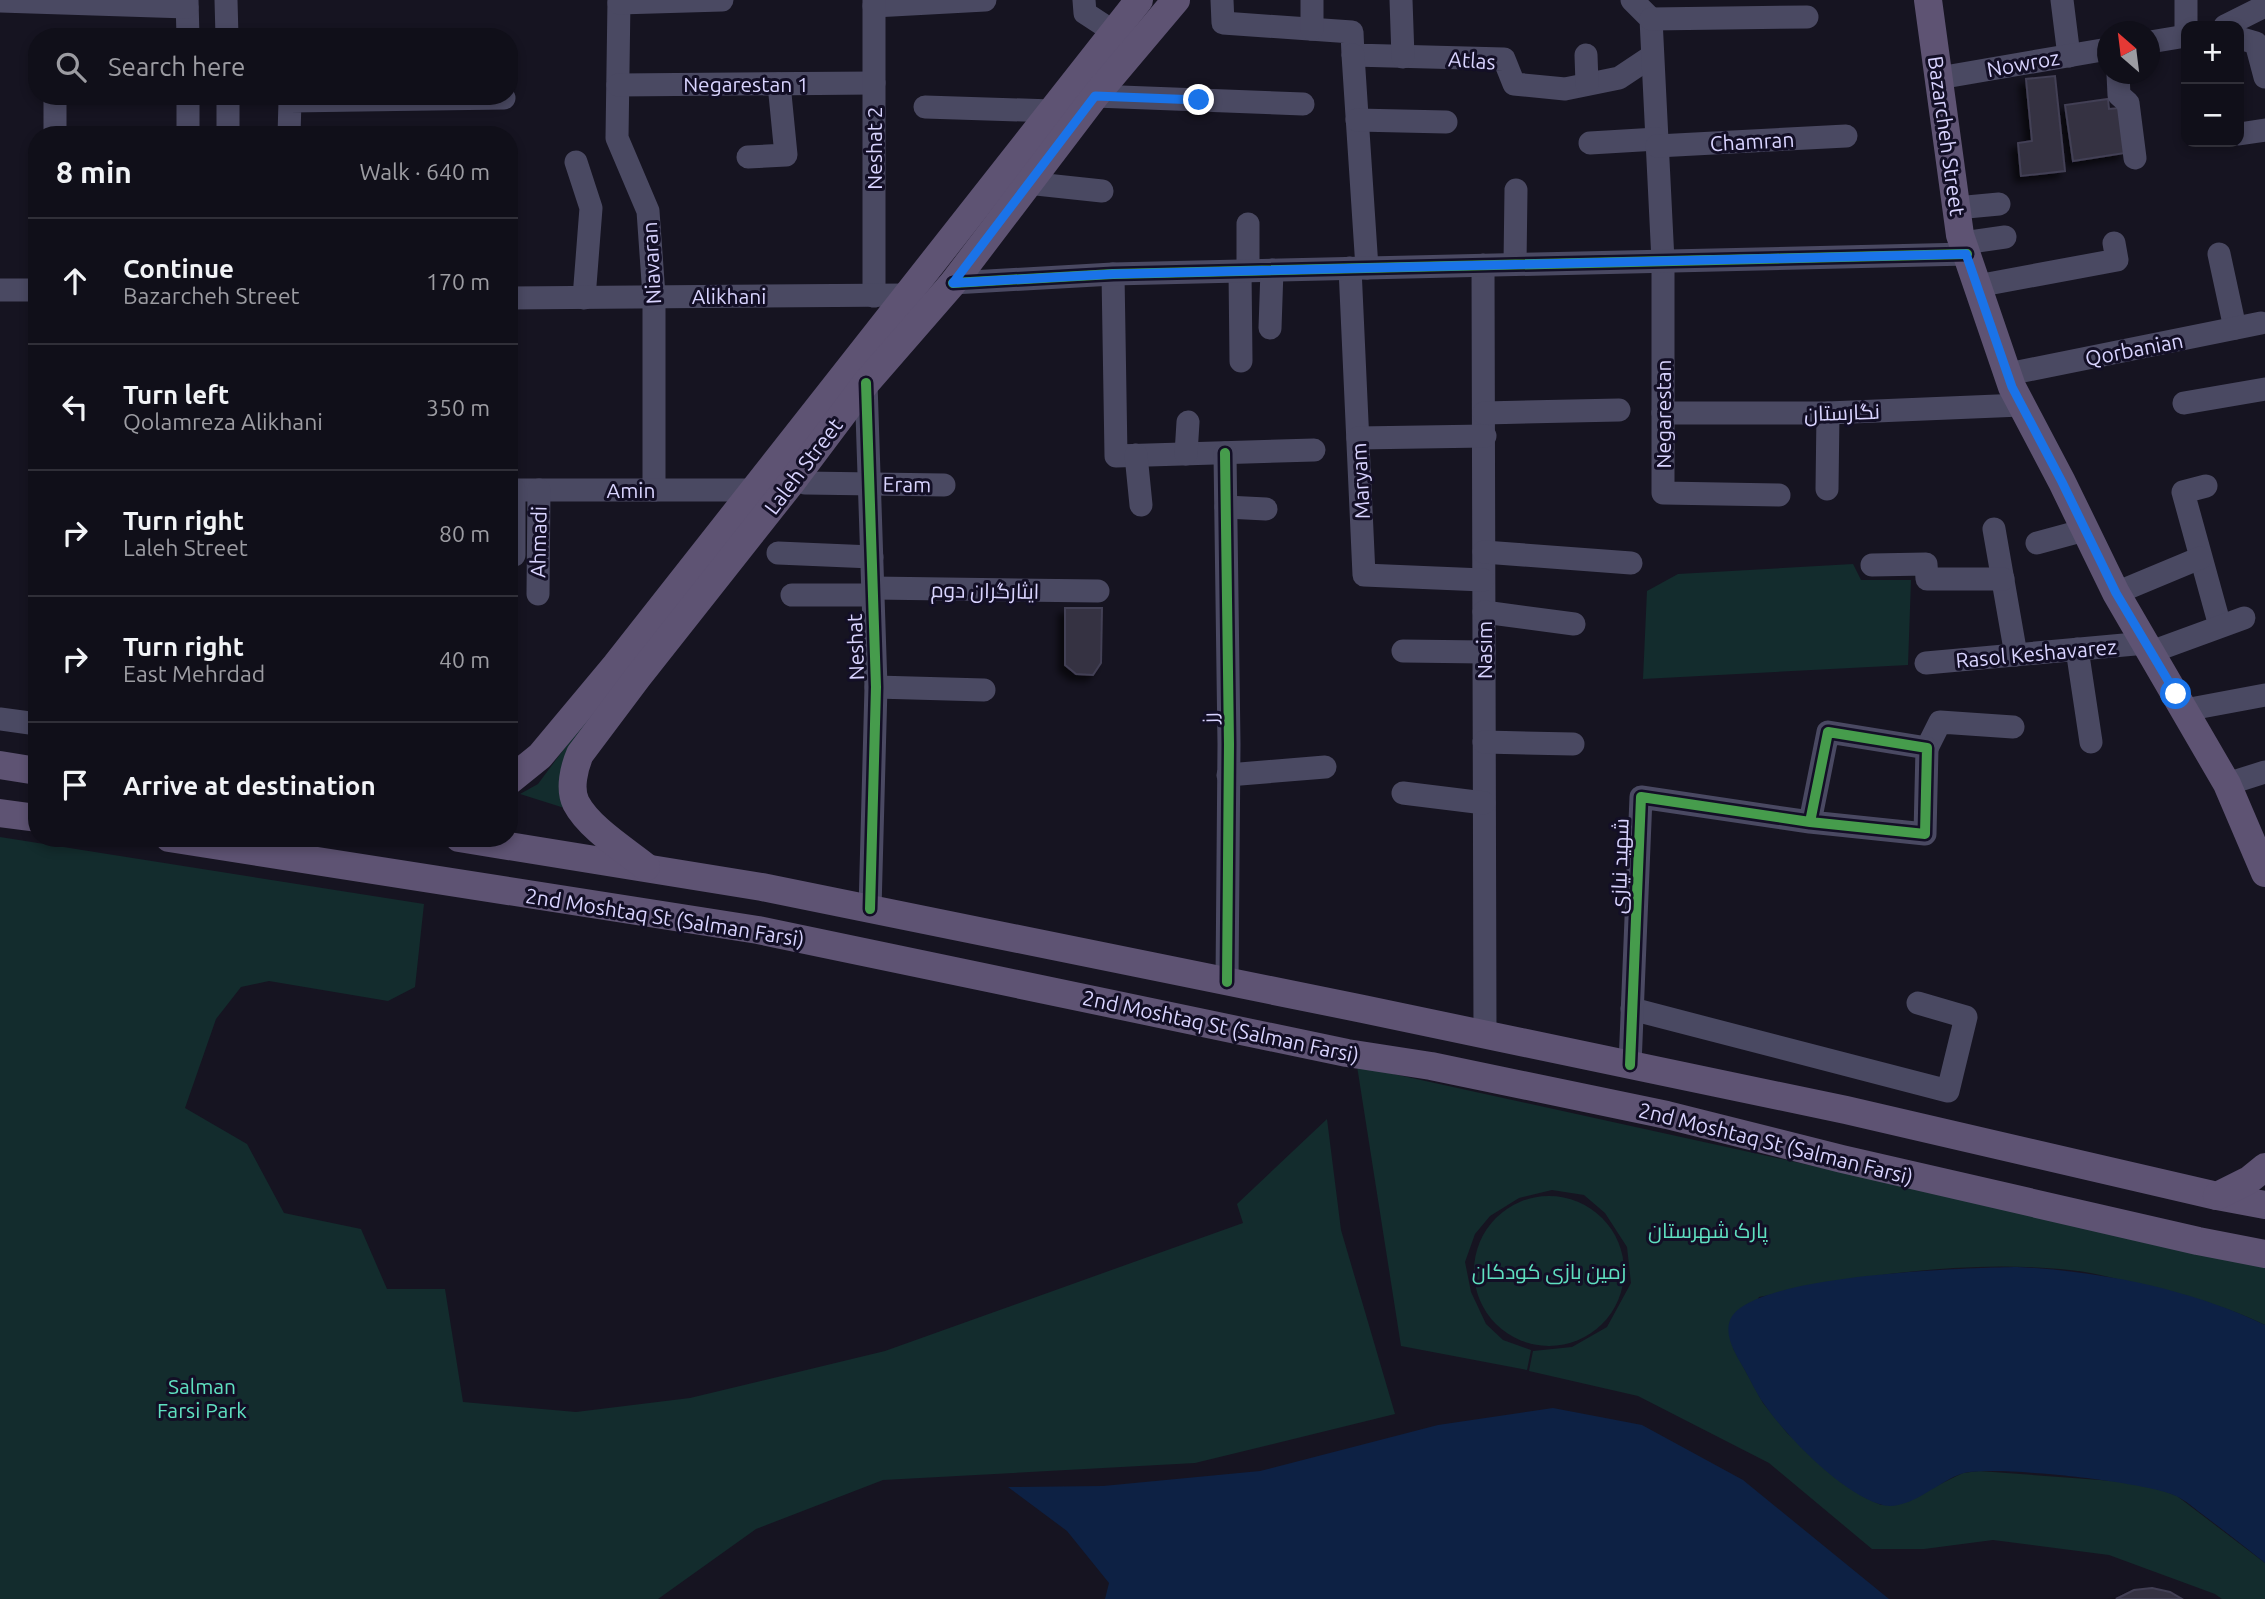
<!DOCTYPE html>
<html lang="en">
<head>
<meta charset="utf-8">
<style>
  :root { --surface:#100f19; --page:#1e1d26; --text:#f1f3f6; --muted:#9c9ca2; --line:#302f38 }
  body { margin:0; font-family:Ubuntu,Cairo,sans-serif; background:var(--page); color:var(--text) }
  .controls { position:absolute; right:21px; top:21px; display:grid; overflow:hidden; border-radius:14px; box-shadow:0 4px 10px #0003 }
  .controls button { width:63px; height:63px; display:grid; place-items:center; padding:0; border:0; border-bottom:2px solid var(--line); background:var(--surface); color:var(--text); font:35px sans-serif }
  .compass { position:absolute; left:2097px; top:21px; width:63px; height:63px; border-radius:50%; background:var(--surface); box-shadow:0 4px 10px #0003; rotate:332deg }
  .stop { position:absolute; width:21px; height:21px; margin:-16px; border:5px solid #1a73e8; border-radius:50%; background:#fff }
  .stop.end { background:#1a73e8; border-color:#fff; box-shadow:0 2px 7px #0008 }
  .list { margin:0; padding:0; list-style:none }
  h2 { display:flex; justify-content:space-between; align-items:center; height:91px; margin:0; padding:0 28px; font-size:30px }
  h2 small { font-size:23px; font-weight:400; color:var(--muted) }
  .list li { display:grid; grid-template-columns:46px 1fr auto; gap:21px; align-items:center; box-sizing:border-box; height:126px; padding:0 28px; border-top:2px solid var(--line) }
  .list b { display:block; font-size:26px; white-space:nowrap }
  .list p { margin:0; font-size:23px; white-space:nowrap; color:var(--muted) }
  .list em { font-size:23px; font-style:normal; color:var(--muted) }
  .icon { flex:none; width:38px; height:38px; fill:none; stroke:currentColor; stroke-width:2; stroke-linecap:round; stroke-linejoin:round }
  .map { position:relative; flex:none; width:2265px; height:1599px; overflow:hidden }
  .search { position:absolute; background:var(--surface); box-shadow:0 4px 10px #0003; left:28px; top:28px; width:490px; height:77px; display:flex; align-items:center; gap:18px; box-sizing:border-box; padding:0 24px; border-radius:28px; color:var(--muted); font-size:26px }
  .panel { position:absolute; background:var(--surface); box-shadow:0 4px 10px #0003; left:28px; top:126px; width:490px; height:721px; border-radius:28px }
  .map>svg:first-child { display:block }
  .green { fill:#132c2d }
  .water { fill:#0d2144 }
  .building { fill:#343243; stroke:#433f54; stroke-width:2; filter:url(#shadow) }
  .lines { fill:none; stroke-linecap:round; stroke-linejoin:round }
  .minor { stroke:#4a4962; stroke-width:23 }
  .major { stroke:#5e5373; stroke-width:28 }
  .cycleway-casing { stroke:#130f26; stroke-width:15 }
  .cycleway { stroke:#469c4c; stroke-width:10 }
  .route { stroke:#1a73e8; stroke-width:9 }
  .labels { text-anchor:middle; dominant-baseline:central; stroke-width:6; stroke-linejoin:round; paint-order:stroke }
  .street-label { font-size:21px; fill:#d9d4ff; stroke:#130f26 }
  .park-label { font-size:21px; fill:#5fe0c0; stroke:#130f26 }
</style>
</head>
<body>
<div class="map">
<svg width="2265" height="1599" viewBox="0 0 2265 1599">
  <defs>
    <filter id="shadow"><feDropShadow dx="-6" dy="6" stdDeviation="3.5" flood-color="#0009"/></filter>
  </defs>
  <rect width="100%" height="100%" fill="#161421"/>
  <g class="green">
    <path d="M1853,564L1861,580H1911L1908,665L1643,679L1647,591L1678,574Z"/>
    <path d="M616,679L574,811L520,794L538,784Z"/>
    <path d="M0,837L424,904L415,987L388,1001L269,981L241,987L216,1019L185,1108L247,1144L284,1213L361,1229L387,1289H445L463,1402L576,1412L690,1398L885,1351L1243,1223L1237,1204L1327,1119L1341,1230L1395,1414L1195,1463L883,1480L756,1529L658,1599H0Z"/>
    <path d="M1357,1066L2265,1265V1325C2228,1307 2189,1296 2149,1287C2120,1280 2090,1271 2060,1269C1959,1260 1858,1276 1759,1297L1733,1348L1763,1403L1788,1434L1862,1496L1881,1505H1897L1963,1473L1979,1471L2127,1482L2156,1488L2177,1496L2265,1563V1599H2222L2215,1594L2109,1555L1993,1540L1924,1549H1872L1769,1463L1638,1396L1529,1371L1533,1351L1572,1347L1607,1327L1631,1283L1627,1247L1605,1213L1584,1195L1552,1190L1519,1198L1490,1216L1475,1234L1465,1262L1471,1292L1486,1324L1503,1340L1531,1350L1527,1370L1401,1346Z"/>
    <circle cx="1549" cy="1271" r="75"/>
  </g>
  <g class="water">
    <path d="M2017,1267C2100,1271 2191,1289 2265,1325V1563C2244,1546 2223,1530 2202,1514C2194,1508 2185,1500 2176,1496C2149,1482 1988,1464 1961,1474C1937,1482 1906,1514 1879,1504C1840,1491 1788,1438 1764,1404C1756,1393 1750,1379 1743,1367C1735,1353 1723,1334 1731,1318C1754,1274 1967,1268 2017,1267Z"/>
    <path d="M1553,1408L1642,1425L1743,1480L1889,1599H1105L1109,1583L1067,1531L1008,1487L1103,1486L1260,1471L1438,1425Z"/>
  </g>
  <g class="building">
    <path d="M2055,76L2065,171L2021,176L2018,143L2032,141L2026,79Z"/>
    <path d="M2108,99L2109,109L2119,108L2125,153L2073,161L2065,105Z"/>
    <path d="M1065,608H1102L1101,663L1093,675L1076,674L1065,665Z"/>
    <path d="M2152,1588L2170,1592L2182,1599H2116L2134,1590Z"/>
  </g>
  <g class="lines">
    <g class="minor">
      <path d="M187,0L188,37"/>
      <path d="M226,0L227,37"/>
      <path d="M619,0L617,138L648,211L654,296V490"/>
      <path d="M1084,0L1085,13L1114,32"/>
      <path d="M1222,0L1223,23L1352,32L1353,55L1504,59L1514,84L1565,89L1619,78L1652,56"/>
      <path d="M1312,0V29"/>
      <path d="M1401,0L1403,57"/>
      <path d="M1632,0L1651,19L1663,261V493L1779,495"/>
      <path d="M2062,0L2069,56"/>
      <path d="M0,1L187,7"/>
      <path d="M619,3L722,0"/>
      <path d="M874,6L985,0"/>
      <path d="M1651,19L1807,17"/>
      <path d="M2225,26L2265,6"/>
      <path d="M2186,36V0"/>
      <path d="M2239,38L2256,43L2265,77"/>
      <path d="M2150,42L2186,36"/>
      <path d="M1353,55L1367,268"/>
      <path d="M1586,55L1587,84"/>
      <path d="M2118,74L2119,95L2128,103L2135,158"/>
      <path d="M1939,78L2108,49"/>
      <path d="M618,85L874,83"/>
      <path d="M55,96V135"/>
      <path d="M188,96V135"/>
      <path d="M228,96V135"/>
      <path d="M1095,96L1303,104"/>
      <path d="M925,107L1052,111"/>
      <path d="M1357,120L1446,122"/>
      <path d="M2239,134L2265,130"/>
      <path d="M289,135L290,101L504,98"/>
      <path d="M1590,143L1657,139"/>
      <path d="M1657,146L1846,136"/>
      <path d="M748,157L786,155L779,84"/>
      <path d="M576,162L591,208L584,298"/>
      <path d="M1027,183L1102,191"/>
      <path d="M1956,208L1999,204"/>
      <path d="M1248,224V271"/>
      <path d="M1963,243L2005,237"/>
      <path d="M2219,254L2235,328"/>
      <path d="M1515,264L1516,190"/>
      <path d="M1483,265L1485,1035"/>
      <path d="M1350,268L1364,575L1483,580"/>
      <path d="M1240,271L1241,361"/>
      <path d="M1113,274L1116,456L1314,450"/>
      <path d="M953,283L1113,274L1967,254"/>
      <path d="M1977,286L2117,260L2114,243"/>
      <path d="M0,290H37"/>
      <path d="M874,296V0"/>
      <path d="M509,298L907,295"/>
      <path d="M1270,328L1272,270"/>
      <path d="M2008,374L2261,323"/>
      <path d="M866,383L876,687L870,909"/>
      <path d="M2184,403L2265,389"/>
      <path d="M1484,413L1619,410"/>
      <path d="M1663,413H1828L2021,405"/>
      <path d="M1358,438L1485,436"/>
      <path d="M1225,453L1229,744L1227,982"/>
      <path d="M1186,454L1188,422"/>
      <path d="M1136,455L1141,505"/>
      <path d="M805,483L944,485"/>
      <path d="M2206,486L2183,492L2220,626"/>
      <path d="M1827,489L1828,413"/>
      <path d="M509,490H753"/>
      <path d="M1226,507L1266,509"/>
      <path d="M1994,529L2016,655"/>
      <path d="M2037,543L2085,530"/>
      <path d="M1484,552L1631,563"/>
      <path d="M778,553L872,557"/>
      <path d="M514,555V490"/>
      <path d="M1872,565L1926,564L1927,579H2003"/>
      <path d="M873,588L1098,591"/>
      <path d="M2116,593L2200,558"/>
      <path d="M538,594L539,490"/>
      <path d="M792,595H873"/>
      <path d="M1484,612L1574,624"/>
      <path d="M2077,649L2091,742"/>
      <path d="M1403,651L1484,652"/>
      <path d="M2151,652L2244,618"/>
      <path d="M1926,663L2146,643"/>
      <path d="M876,687L984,690"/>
      <path d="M2185,710L2265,695"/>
      <path d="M0,719L37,724"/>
      <path d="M1484,742L1573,744"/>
      <path d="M1927,748L1940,722L2013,727"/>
      <path d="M1228,775L1325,767"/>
      <path d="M2227,784L2265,772"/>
      <path d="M1403,793L1484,803"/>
      <path d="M1632,1009L1948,1091L1966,1017L1918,1003"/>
      <path d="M1630,1065L1641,797L1810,822L1828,732L1927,748L1925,834L1810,822"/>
    </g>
    <g class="major">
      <path d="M1928,0L1960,235L2012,387L2062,482L2116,593L2227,784L2265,873"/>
      <path d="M0,765L37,771"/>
      <path d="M509,781L540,756L616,665L1139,0"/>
      <path d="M0,813L37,818"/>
      <path d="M169,838L758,930L1347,1053L1431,1066L1667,1115L1842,1159L2198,1241L2265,1254"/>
      <path d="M459,838L762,887L1363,1009L1846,1110L2217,1196L2265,1205"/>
      <path d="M646,867C625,850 589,828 576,803C569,789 574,768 580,754L637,678L791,483L866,383L953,283L1095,96L1176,0"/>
      <path d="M2217,1196L2249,1180L2265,1167"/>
    </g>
    <defs>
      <g id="cycleway">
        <path d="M953,283L1113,274L1967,254"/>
        <path d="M866,383L876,687L870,909"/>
        <path d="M1225,453L1229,744L1227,982"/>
        <path d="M1630,1065L1641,797L1810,822L1828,732L1927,748L1925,834L1810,822"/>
      </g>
    </defs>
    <use href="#cycleway" class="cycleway-casing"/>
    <use href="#cycleway" class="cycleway"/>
  </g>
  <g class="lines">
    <path class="route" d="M1199,100L1095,96L953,283L1113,274L1966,254L2012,387L2062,482L2116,593L2176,694"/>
  </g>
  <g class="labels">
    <g class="street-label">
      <text transform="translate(1472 60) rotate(4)">Atlas</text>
      <text transform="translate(2023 63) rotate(-10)">Nowroz</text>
      <text x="746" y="84">Negarestan 1</text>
      <text transform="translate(1947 136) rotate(82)">Bazarcheh Street</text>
      <text transform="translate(1752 141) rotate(-3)">Chamran</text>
      <text transform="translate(874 148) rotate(-90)">Neshat 2</text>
      <text transform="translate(651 263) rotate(-93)">Niavaran</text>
      <text x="729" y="296">Alikhani</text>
      <text transform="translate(2134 349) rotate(-11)">Qorbanian</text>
      <text transform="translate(1842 412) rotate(-2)">نگارستان</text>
      <text transform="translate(1663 414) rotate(-90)">Negarestan</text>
      <text transform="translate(803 466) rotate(-53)">Laleh Street</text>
      <text transform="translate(1360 481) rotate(-93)">Maryam</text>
      <text transform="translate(907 484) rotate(1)">Eram</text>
      <text x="631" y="490">Amin</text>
      <text transform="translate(538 542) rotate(-89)">Ahmadi</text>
      <text transform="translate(985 590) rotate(1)">ایثارگران دوم</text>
      <text transform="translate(855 647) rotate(-92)">Neshat</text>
      <text transform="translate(1484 650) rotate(-90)">Nasim</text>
      <text transform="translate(2036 653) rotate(-5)">Rasol Keshavarez</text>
      <text transform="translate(1209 718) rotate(-91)">رز</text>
      <text transform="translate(1619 866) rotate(-88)">شهید نیازی</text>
      <text transform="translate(665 917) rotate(9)">2nd Moshtaq St (Salman Farsi)</text>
      <text transform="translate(1221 1026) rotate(12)">2nd Moshtaq St (Salman Farsi)</text>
      <text transform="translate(1776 1143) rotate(14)">2nd Moshtaq St (Salman Farsi)</text>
    </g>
    <g class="park-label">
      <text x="1708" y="1230">پارک شهرستان</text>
      <text x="1549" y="1271">زمین بازی کودکان</text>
      <text x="202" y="1386">Salman<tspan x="202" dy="24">Farsi Park</tspan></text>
    </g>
  </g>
</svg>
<div class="controls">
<button>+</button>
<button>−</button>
</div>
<svg class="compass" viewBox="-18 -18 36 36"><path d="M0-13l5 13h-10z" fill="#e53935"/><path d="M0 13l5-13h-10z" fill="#9c9ca2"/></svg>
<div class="stop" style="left:2176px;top:694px"></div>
<div class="stop end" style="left:1199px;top:100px"></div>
<div class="search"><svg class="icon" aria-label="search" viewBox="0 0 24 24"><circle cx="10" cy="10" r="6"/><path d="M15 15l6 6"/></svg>Search here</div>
<section class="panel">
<h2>8 min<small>Walk · 640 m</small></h2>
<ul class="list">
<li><svg class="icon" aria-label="ahead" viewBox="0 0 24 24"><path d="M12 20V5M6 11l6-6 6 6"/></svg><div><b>Continue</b><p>Bazarcheh Street</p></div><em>170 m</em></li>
<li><svg class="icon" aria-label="left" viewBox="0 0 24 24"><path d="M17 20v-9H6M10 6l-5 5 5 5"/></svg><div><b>Turn left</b><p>Qolamreza Alikhani</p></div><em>350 m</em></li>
<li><svg class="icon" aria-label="right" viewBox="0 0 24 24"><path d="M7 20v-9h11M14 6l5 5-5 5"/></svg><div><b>Turn right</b><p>Laleh Street</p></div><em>80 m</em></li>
<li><svg class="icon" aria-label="right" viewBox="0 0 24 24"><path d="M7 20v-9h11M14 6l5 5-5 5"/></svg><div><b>Turn right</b><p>East Mehrdad</p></div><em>40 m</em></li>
<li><svg class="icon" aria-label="arrive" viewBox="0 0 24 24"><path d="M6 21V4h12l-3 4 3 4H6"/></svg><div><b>Arrive at destination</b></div></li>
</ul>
</section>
</div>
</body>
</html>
